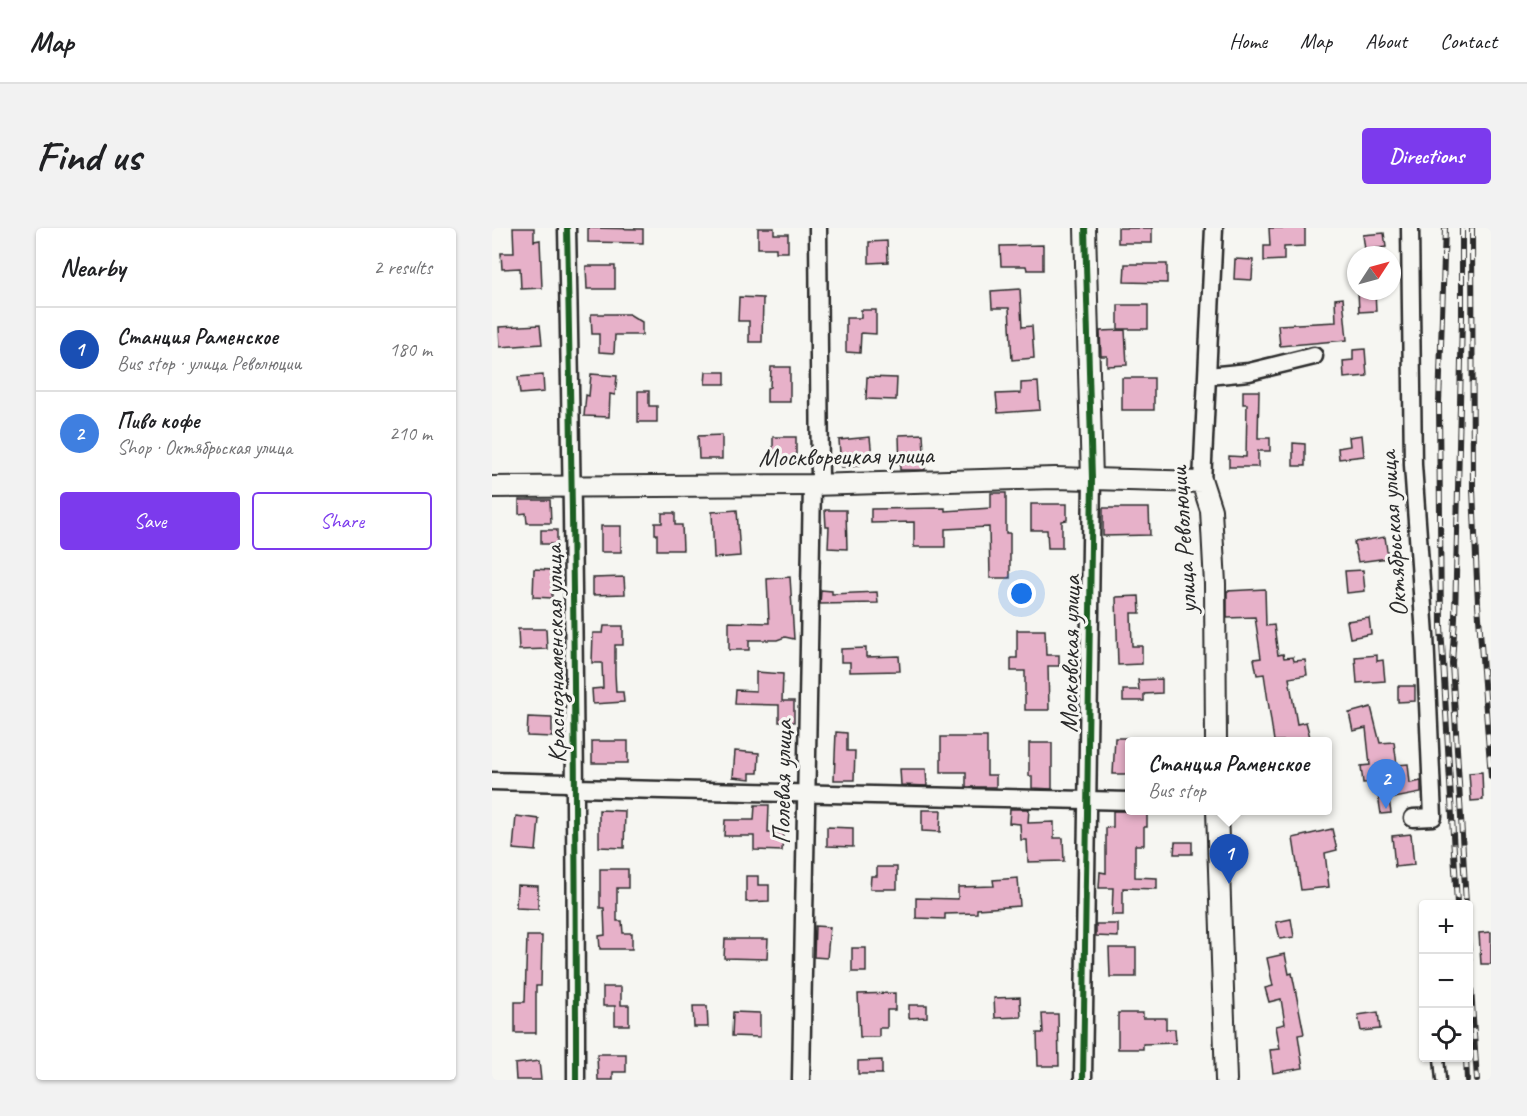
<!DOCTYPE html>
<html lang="en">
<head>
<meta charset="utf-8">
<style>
  :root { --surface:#fff; --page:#f2f2f2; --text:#202124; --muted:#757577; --line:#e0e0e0; --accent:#7c3aed }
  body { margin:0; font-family:Caveat,sans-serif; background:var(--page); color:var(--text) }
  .controls { position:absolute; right:18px; bottom:18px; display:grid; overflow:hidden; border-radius:6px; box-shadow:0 2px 4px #0004 }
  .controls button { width:54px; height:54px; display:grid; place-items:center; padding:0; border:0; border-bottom:2px solid var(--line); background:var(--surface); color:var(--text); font:30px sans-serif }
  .compass { position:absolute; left:855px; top:18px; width:54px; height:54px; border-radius:50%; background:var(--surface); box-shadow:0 2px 4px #0004; rotate:54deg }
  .you { position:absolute; left:530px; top:366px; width:21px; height:21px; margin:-15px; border:4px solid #fff; border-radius:50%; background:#1a73e8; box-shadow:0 0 0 9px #1a73e833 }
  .badge { display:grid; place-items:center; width:39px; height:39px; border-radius:50%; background:var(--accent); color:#fff; font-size:20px; font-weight:700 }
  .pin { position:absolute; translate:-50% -50px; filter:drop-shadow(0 2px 3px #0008) }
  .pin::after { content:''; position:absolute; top:32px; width:21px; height:18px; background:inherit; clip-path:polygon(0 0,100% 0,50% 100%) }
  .popup { position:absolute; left:633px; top:509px; width:207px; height:78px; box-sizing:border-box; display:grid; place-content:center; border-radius:6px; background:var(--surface); filter:drop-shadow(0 2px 4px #0005); font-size:20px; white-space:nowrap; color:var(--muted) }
  .popup b { font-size:22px; color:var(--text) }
  .popup::after { content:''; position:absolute; left:50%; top:100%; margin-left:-12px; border:12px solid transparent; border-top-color:var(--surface) }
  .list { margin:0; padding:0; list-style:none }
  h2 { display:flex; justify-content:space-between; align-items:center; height:78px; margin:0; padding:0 24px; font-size:26px }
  h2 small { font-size:20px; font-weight:400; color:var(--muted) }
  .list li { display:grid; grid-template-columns:39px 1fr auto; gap:18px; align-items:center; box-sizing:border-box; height:84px; padding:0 24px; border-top:2px solid var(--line) }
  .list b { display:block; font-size:22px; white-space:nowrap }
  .list p { margin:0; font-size:20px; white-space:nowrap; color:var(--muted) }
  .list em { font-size:20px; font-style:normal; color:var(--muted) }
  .actions { display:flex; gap:12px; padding:18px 24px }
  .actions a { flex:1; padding:14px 0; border:2px solid var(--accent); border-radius:6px; text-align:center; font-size:21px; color:var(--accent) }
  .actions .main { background:var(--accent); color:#fff }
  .icon { flex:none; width:33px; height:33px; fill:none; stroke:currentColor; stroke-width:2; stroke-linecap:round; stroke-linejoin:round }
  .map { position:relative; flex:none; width:999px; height:852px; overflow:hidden; border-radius:6px }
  header { display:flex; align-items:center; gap:36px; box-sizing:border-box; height:84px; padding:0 30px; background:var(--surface); border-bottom:2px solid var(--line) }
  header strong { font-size:28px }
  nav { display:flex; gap:33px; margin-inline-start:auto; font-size:21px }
  .intro { display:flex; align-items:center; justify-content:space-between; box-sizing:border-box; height:144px; padding:0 36px }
  h1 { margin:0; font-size:42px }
  .button { padding:15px 27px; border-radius:6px; background:var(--accent); color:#fff; font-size:21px; font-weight:700 }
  main { display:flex; gap:36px; padding:0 36px }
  aside { flex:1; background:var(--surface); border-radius:6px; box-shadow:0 2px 4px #0004 }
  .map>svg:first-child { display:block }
  .building { fill:#e7b1c9; stroke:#2b2b2b; stroke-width:1.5 }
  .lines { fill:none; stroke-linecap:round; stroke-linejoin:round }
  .service-casing { stroke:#2b2b2b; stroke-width:13 }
  .minor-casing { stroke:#2b2b2b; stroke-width:21 }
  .tertiary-casing { stroke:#2b2b2b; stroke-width:24 }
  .service { stroke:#f6f6f2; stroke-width:8 }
  .minor { stroke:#f6f6f2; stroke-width:16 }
  .tertiary { stroke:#f6f6f2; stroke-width:20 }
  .rail-casing { stroke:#2b2b2b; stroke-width:6 }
  .rail { stroke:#f6f6f2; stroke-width:4; stroke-dasharray:11; stroke-linecap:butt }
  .cycleway-casing { stroke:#f6f6f2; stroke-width:10 }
  .cycleway { stroke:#1b5e20; stroke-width:6 }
  .labels { text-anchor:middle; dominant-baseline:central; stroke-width:6; stroke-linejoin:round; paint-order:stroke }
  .street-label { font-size:26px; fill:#2b2b2b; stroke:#f6f6f2 }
</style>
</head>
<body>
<header>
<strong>Map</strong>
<nav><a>Home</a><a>Map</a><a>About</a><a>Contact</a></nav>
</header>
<div class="intro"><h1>Find us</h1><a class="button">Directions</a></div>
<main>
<aside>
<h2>Nearby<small>2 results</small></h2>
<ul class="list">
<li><span class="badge" style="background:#1a4fb4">1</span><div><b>Станция Раменское</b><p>Bus stop · улица Революции</p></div><em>180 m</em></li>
<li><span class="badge" style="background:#3f7fe0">2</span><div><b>Пиво кофе</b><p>Shop · Октябрьская улица</p></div><em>210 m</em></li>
</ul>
<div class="actions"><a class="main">Save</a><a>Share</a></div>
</aside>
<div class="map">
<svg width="999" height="852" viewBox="0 0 999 852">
  <rect width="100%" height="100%" fill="#f6f6f2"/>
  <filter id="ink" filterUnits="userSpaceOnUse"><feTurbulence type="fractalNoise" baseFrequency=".0167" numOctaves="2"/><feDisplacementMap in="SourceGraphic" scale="12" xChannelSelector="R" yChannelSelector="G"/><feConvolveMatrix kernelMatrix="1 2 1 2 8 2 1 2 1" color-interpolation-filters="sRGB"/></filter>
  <g filter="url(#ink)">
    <g class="building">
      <path d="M21,0H42V13L48,12L50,60L29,61L28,40L10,41L9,25H22Z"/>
      <path d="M96,0L151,1V15L96,14Z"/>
      <path d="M266,0H282V6H296V24H284V20H266Z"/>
      <rect x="626" y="0" width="34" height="15"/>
      <path d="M777,0H813V18L792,19V32L772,33V18H778Z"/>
      <path d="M892,5L894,19L873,22L871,7Z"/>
      <path d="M395,13L396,34L377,35V14Z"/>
      <path d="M551,17V42H535L534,38H509L508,18Z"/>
      <path d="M743,31L761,32L760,52L742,51Z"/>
      <path d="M633,36H675V55L632,54Z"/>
      <path d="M94,38H123V61H95Z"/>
      <path d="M528,61L530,99L540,98L542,130L520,132L517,80H500L499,63Z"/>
      <path d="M866,63H883L884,83L867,84Z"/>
      <path d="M247,69L271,70L270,114H257V93H246Z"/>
      <path d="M851,70L855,112L788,118L786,97L844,94L843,71Z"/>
      <rect x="626" y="77" width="30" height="24"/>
      <path d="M369,82H384V106L369,105L368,125L354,124V90H369Z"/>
      <path d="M99,86H137L150,94V107H123L122,125L107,124V106H100Z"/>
      <path d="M48,97L50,116L8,119L7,99Z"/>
      <path d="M633,102L635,137L615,138V128H609L608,103Z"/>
      <path d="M873,121L875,148L852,150L851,133L861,132V122Z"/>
      <path d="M279,139H298V174H275V160L278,159Z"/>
      <path d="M214,144H233V156H213Z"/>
      <path d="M99,146L125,148L123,167L118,166L117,189L92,188L94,167L97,168Z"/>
      <path d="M51,147L52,164L28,166L26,149Z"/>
      <path d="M375,149L405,150L404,172L374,171Z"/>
      <rect x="630" y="150" width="32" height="32"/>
      <path d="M546,154L548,182L506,185L504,166L529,165V155Z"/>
      <path d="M146,163H157V178H165V194H146Z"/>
      <path d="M751,163H767L766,210H778V223H766V239H737V228L754,229L755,176H751Z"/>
      <path d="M431,206L433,242H408L407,207Z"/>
      <path d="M230,207V231H207L206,208Z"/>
      <path d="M870,207L872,228L847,231L846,220L858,218L857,209Z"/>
      <rect x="281" y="209" width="23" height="23"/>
      <path d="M378,209L380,229L368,230V238L349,239L347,212Z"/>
      <path d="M801,215L813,216V238H801Z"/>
      <path d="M499,265H514V305H518V350H498L497,299L453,301V319H422V294L379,295V281L453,280V283L499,280Z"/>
      <path d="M27,272H58L59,295H35L34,285L27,286Z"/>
      <path d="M539,276H575V292L570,293V320H556L555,302H539Z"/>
      <path d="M611,280H657L658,307L611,308Z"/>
      <path d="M245,282L248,328L222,330L220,284Z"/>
      <path d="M333,282H354L355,321L336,320L337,299H334Z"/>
      <path d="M170,285H183V297H190L191,322H165V306H163V295H170Z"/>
      <rect x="109" y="298" width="20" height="26"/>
      <rect x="49" y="302" width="16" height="14"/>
      <path d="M893,309L896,330L866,334L862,314Z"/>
      <path d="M42,341L60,342V370L41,369Z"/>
      <path d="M871,342L873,363L855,365L853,343Z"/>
      <path d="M132,349L133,366L101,367V350Z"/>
      <path d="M298,349L302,411L293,409L285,412H257V422H237V394L277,395L275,351Z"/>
      <path d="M773,361L774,398L782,397L786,427L791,426L792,430L801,429L802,433L813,432L815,447L797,450L805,496L814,494L819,513H782L772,446L765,447L762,431L769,430L763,389L735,390V363Z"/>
      <path d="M329,362L340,363V366L385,364L386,375L328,376Z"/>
      <path d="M647,368L648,385H639L640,418H650V436L626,437L624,369Z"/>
      <path d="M877,390L879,406L858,410L855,393Z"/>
      <path d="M112,398H131V417H123V446L124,464H131L132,474L101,476L100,461L111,460L110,435H100L101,405H111Z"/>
      <path d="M26,401H54L55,421L27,422Z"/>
      <path d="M525,402H553L554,427H567V438H556L557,482H533V443H519V430H525Z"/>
      <path d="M374,420V429L407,428L408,443L358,444V434H349V421Z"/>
      <path d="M885,427V433L891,432L893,453L865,455L863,429Z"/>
      <path d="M264,444L291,446L290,473H302V494H287V477L243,476L244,462L264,463Z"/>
      <path d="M670,451V465L652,466V473H631V462H647L646,452Z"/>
      <path d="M906,458H923V473L906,474Z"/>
      <path d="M879,479L888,515L902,514L905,537L916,536L918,555L929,553V565L897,571L899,585L889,586L884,554L871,555L869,538L878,537L874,500L861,503L857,485Z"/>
      <path d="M36,489L60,490V509L35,508Z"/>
      <path d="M344,504L355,505V523H363L362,552H342Z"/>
      <path d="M449,509H495V547H504V559H474V544H449Z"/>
      <path d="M623,510H638V546H621Z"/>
      <rect x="100" y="513" width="36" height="22"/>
      <path d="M537,515H560V561L540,560V548H537Z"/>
      <path d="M243,523L267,525L266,545H258V551L241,549Z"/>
      <path d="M408,541H434L435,558L409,557Z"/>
      <path d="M990,544L991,572L979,573L977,545Z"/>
      <path d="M263,577H277L276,605H291L290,623L262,622V608H232L233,592H262Z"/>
      <path d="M518,581H537L536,595L562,594V610H571L572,633L536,634L535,612H529L528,596L517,595Z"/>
      <path d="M107,582L133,583L132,620L107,619Z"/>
      <path d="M430,582H449L448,604L430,603Z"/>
      <path d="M621,583H655V599H652V617H643V649L665,650V661L631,660V687H620L621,660H607L608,644L614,645V600L621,599Z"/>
      <path d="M24,588L47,591L44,623L21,621Z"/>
      <path d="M335,599L361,600V619L335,618Z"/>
      <path d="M840,601L845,622L833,625L837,659L809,662L801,610Z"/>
      <path d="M919,606L922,637L903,639L900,608Z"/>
      <path d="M683,614H700V626H682Z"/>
      <path d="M385,639H405V661H378L379,648H385Z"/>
      <path d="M108,641H136V660H125V693H130L131,705H140V721H108L107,708L113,707L112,680H108Z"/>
      <path d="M254,648H266V657H277V673L254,674Z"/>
      <path d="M526,650L528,678L485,681V685L453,686V691L424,690V670L466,671V659L502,658L501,652Z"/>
      <path d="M25,657L46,658V681L24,680Z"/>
      <path d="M799,691L802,709L788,711L784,694Z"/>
      <path d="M604,696H626V709L604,708Z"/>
      <path d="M323,698L338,699L335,730L322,729Z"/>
      <path d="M999,704V736H989L987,705Z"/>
      <path d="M35,708H50L49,758H44V805H23V774H33Z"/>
      <path d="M233,711H276L275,731L232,730Z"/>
      <rect x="360" y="720" width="14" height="24"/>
      <path d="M617,720H644V749H618Z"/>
      <path d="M793,726L797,746L800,745L812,806L806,807L811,840L781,845L778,822L788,821L784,798L793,796L789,771L777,774L773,760L781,758L775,730Z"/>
      <path d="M111,759H129V777H137V797H123V778H111Z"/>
      <path d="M403,765V782H395V800H387V809H368L366,766Z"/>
      <path d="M528,769L529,789L503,790L502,770Z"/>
      <path d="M417,777H435V789L417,790Z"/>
      <path d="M201,778H215L216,799H202Z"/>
      <path d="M241,784L268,785V809L240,808Z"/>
      <path d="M886,784L888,801L869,803L866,787Z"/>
      <path d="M626,785H651V790H674V801H683L684,815L651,816V821H626Z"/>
      <path d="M550,786H566L567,838H546L545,805H551Z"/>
      <path d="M105,826H134V844H121V852H106Z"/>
      <path d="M390,832V846H366V833Z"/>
      <path d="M47,833L49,852H24L23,836Z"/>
    </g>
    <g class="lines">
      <defs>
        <path id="service" d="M947,830L949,852"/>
        <g id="minor">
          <path d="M75,0C81,284 84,568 84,852"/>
          <path d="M326,0L328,256"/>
          <path d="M918,0L921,237L933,407L941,589L921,590"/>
          <path d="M716,148L757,144L822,128"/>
          <path d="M710,254L722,0"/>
          <path d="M0,553L76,555L84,560L638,573"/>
          <path d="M309,852L320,257"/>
          <path d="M591,852L600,251"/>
        </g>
        <g id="tertiary">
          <path d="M593,0L600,251"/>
          <path d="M0,259L320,257L563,250L710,254L719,282L723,356L724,514"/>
          <path d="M725,582L734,852"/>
        </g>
      </defs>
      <use href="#service" class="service-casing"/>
      <use href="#minor" class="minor-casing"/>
      <use href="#tertiary" class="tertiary-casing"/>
      <use href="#service" class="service"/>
      <use href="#minor" class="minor"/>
      <use href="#tertiary" class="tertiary"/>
      <defs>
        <g id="rail">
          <path d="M953,0L947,176L949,398L965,676"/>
          <path d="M970,0V90L963,390L960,435L974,676"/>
          <path d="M980,0L981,261L986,376L999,549"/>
          <path d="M976,713L985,852"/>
          <path d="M974,830L975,852"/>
        </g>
      </defs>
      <use href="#rail" class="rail-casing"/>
      <use href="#rail" class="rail"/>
      <defs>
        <g id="cycleway">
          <path d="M75,0C81,284 84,568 84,852"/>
          <path d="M591,852L600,251L593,0"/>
        </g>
      </defs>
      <use href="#cycleway" class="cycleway-casing"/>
      <use href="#cycleway" class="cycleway"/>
    </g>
  </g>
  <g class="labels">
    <g class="street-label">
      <text transform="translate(354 228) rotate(-1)">Москворецкая улица</text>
      <text transform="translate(901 306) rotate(-94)">Октябрьская улица</text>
      <text transform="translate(691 312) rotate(-94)">улица Революции</text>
      <text transform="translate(63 426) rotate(-91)">Краснознаменская улица</text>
      <text transform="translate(578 426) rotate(-89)">Московская улица</text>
      <text transform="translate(290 554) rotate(-89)">Полевая улица</text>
    </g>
  </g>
</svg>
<div class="controls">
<button>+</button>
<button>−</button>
<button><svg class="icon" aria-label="locate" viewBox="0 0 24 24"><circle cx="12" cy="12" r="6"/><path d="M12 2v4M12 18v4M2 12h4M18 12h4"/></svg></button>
</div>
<svg class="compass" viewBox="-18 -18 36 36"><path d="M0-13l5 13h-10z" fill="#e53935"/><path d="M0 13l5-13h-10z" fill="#757577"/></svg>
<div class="you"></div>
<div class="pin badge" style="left:737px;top:656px;background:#1a4fb4">1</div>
<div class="popup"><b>Станция Раменское</b>Bus stop</div>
<div class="pin badge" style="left:894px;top:581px;background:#3f7fe0">2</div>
</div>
</main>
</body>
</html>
